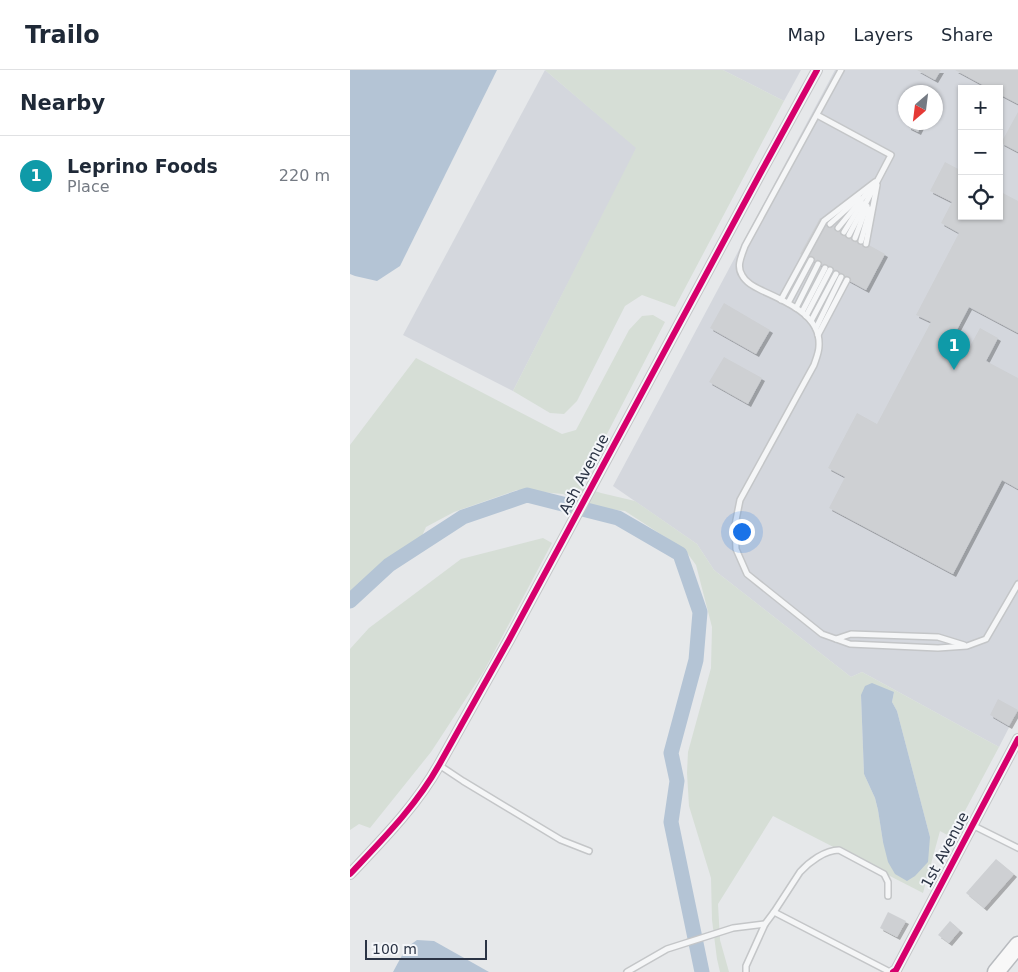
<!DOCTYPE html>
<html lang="en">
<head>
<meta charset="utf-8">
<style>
  :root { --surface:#fff; --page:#f2f2f3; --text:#1f2937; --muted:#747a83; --line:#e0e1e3; --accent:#7c3aed }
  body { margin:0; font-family:"DejaVu Sans",sans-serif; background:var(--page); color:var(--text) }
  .controls { position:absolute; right:15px; top:15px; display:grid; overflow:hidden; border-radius:0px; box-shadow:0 1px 4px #0004 }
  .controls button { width:45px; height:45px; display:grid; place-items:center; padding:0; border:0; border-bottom:1px solid var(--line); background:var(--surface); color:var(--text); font:25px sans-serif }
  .compass { position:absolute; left:548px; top:15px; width:45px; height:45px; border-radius:50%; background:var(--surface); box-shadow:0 1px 4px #0004; rotate:208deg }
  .scale { position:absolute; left:15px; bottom:12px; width:122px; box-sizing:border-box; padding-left:5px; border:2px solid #2b3445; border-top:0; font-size:14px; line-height:18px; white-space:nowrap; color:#2b3445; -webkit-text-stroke:4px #f4f6f9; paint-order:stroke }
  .you { position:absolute; left:391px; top:461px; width:18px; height:18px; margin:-12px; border:4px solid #fff; border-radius:50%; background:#1a73e8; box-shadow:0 0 0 8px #1a73e833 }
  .badge { display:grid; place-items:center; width:32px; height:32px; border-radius:50%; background:var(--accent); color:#fff; font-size:16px; font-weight:700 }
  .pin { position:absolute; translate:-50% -41px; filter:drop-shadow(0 1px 2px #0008) }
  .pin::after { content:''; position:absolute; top:26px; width:18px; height:15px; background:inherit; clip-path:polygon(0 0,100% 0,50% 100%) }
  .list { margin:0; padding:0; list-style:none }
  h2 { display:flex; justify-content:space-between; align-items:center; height:65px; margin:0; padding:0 20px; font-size:21px }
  h2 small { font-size:16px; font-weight:400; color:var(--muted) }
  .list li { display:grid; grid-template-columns:32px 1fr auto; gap:15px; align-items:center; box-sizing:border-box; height:80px; padding:0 20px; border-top:1px solid var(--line) }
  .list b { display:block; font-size:19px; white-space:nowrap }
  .list p { margin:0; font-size:16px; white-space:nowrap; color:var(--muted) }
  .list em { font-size:16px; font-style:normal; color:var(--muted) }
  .icon { flex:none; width:28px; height:28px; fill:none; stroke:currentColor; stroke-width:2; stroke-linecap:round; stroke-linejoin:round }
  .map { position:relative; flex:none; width:668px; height:902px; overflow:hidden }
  header { display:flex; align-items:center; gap:30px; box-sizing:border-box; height:70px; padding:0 25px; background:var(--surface); border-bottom:1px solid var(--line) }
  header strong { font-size:24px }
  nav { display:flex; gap:28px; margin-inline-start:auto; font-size:18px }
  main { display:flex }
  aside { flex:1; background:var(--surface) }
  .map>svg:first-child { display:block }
  .built { fill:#d4d7dd; fill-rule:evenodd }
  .green { fill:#d6ded6; fill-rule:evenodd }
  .water { fill:#b4c4d5 }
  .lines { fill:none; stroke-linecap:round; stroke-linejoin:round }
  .river { stroke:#b4c4d5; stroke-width:15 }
  .building { fill:#ced0d3; filter:url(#shadow) }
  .service-casing { stroke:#c4c6c8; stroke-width:8 }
  .minor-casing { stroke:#c4c6c8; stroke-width:12 }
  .trunk-casing { stroke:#b8bbbf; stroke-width:19 }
  .service { stroke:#f5f6f7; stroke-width:5 }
  .minor { stroke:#f5f6f7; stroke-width:10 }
  .trunk { stroke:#f8f8f8; stroke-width:16 }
  .cycleway-casing { stroke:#f4f6f9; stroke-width:9 }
  .cycleway { stroke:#d6006c; stroke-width:6 }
  .labels { text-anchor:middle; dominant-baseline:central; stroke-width:4; stroke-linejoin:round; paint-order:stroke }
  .street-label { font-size:15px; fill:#2b3445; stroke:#f4f6f9 }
</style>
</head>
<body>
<header>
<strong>Trailo</strong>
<nav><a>Map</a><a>Layers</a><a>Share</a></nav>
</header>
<main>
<aside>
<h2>Nearby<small></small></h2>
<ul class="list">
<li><span class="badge" style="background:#0f9aa8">1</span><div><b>Leprino Foods</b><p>Place</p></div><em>220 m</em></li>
</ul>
</aside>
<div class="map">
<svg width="668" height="902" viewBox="0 0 668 902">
  <defs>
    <filter id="shadow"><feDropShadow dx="3" dy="3" stdDeviation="0" flood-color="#0004"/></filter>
  </defs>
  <rect width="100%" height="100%" fill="#e6e8ea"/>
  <g class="built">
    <path d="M195,0L287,78L163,321L53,265Z"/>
    <path d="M373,0H451L434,31Z"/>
    <path d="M485,0H668V640L649,677L512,602L501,607L364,500L347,474L263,416ZM612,19H649V146H612ZM556,22H586V52H556Z"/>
  </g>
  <g class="green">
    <path d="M195,0H373L434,31L325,237L292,225L275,236L227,331L214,344L200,343L163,321L286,78Z"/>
    <path d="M303,245L315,252L230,416L251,423L285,431L347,474L364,500L501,607L512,602L649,677L601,767L590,761L573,823L423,746L368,834L370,870L379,902H370L367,889L362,850L361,808L339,736L337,703L338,682L361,598L362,557L346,495L335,480L275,441L244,437L213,424L167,420L104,442L76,457L72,466L33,496L0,526V375L66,288L212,364L226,360L279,260L292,246ZM544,622L542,632L547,641L580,767L533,772L528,740L525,728L514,704L511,625Z"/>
    <path d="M193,468L202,473L134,601L81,682L20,758L9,754L0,760V579L19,558L111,489Z"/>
  </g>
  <g class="water">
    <path d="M0,0H147L50,196L27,211L5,206L0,204Z"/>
    <path d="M522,613L544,622L542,632L547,641L580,767L578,792L565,806L557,811L545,804L538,792L533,772L528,740L525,728L514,704L511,625L515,616Z"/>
    <path d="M67,870L84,871L139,902H43L56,878Z"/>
  </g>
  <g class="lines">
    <path class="river" d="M0,531L39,495L113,447L177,425L268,448L330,484L350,542L346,590L321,683L327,711L321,752L352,902"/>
  </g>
  <g class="building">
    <path d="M567,0H591L585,10Z"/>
    <path d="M605,0H668V34L649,24V19H640Z"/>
    <path d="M668,42V82L651,73Z"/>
    <path d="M560,52H573L568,62L558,57Z"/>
    <path d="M595,92L612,101V146H649V121L668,131V263L619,237L601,271L618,280L630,258L648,268L636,291L668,308V419L652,410L603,504L479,438L495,407L478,398L507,343L527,354L581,252L566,245L609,163L591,153L602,132L580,121Z"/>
    <path d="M470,148L535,184L516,220L450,184Z"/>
    <path d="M374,233L420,260L406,284L360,258Z"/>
    <path d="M374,287L412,308L398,334L359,312Z"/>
    <path d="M648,629L668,640L659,656L640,645Z"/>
    <path d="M646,789L664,804L634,838L616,823Z"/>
    <path d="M538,842L556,851L547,867L530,858Z"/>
    <path d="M600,851L610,860L599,873L588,865Z"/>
  </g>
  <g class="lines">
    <defs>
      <g id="service">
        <path d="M491,0L395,176C392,185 386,196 392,205C396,213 405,217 413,221C436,232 471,245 469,276C469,282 466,289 464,295L390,430L385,455L386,479L397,504L472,564L500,574L588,578L617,576L636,569L668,514"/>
        <path d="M467,45L541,85L499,165"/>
        <path d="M480,154L509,128"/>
        <path d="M488,158L521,118"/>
        <path d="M494,162L512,133"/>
        <path d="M505,168L517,136"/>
        <path d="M511,171L520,139"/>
        <path d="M516,174L527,115"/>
        <path d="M431,230L474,151L525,112"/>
        <path d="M438,233L461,190"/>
        <path d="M446,238L468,194"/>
        <path d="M452,242L475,198"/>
        <path d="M456,246L480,200"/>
        <path d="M461,251L486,204"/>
        <path d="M466,258L491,207"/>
        <path d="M468,265L497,210"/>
        <path d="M486,569L501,564L588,567L614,575"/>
        <path d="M89,695L113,711L211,770L239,781"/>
        <path d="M622,755L668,778"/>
        <path d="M424,842L450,802C459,792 475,780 489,780L534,804L538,812V826"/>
        <path d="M277,902L317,879L383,858L415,854"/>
        <path d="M396,902V896L415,854L424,842L540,902"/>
      </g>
      <g id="minor">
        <path d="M0,804C32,770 66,736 89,695L159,570L410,104L467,0"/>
        <path d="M543,902L546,900L668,669"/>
      </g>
      <path id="trunk" d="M646,902L668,875"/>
    </defs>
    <use href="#service" class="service-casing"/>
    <use href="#minor" class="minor-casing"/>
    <use href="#trunk" class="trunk-casing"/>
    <use href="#service" class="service"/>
    <use href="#minor" class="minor"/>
    <use href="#trunk" class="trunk"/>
    <defs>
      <g id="cycleway">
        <path d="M0,804C32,770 66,736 89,695L159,570L410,104L467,0"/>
        <path d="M543,902L546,900L668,669"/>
      </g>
    </defs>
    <use href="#cycleway" class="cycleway-casing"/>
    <use href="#cycleway" class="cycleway"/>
  </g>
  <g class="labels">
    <g class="street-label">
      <text transform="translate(234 404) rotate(-62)">Ash Avenue</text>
      <text transform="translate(595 780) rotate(-62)">1st Avenue</text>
    </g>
  </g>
</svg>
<div class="controls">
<button>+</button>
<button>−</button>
<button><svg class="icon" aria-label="locate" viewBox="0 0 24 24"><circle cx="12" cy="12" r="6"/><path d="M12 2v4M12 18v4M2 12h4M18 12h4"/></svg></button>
</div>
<svg class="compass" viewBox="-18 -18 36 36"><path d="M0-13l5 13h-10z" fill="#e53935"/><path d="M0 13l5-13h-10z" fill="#747a83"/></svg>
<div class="scale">100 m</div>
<div class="you"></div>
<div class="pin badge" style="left:604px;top:300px;background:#0f9aa8">1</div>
</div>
</main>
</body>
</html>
